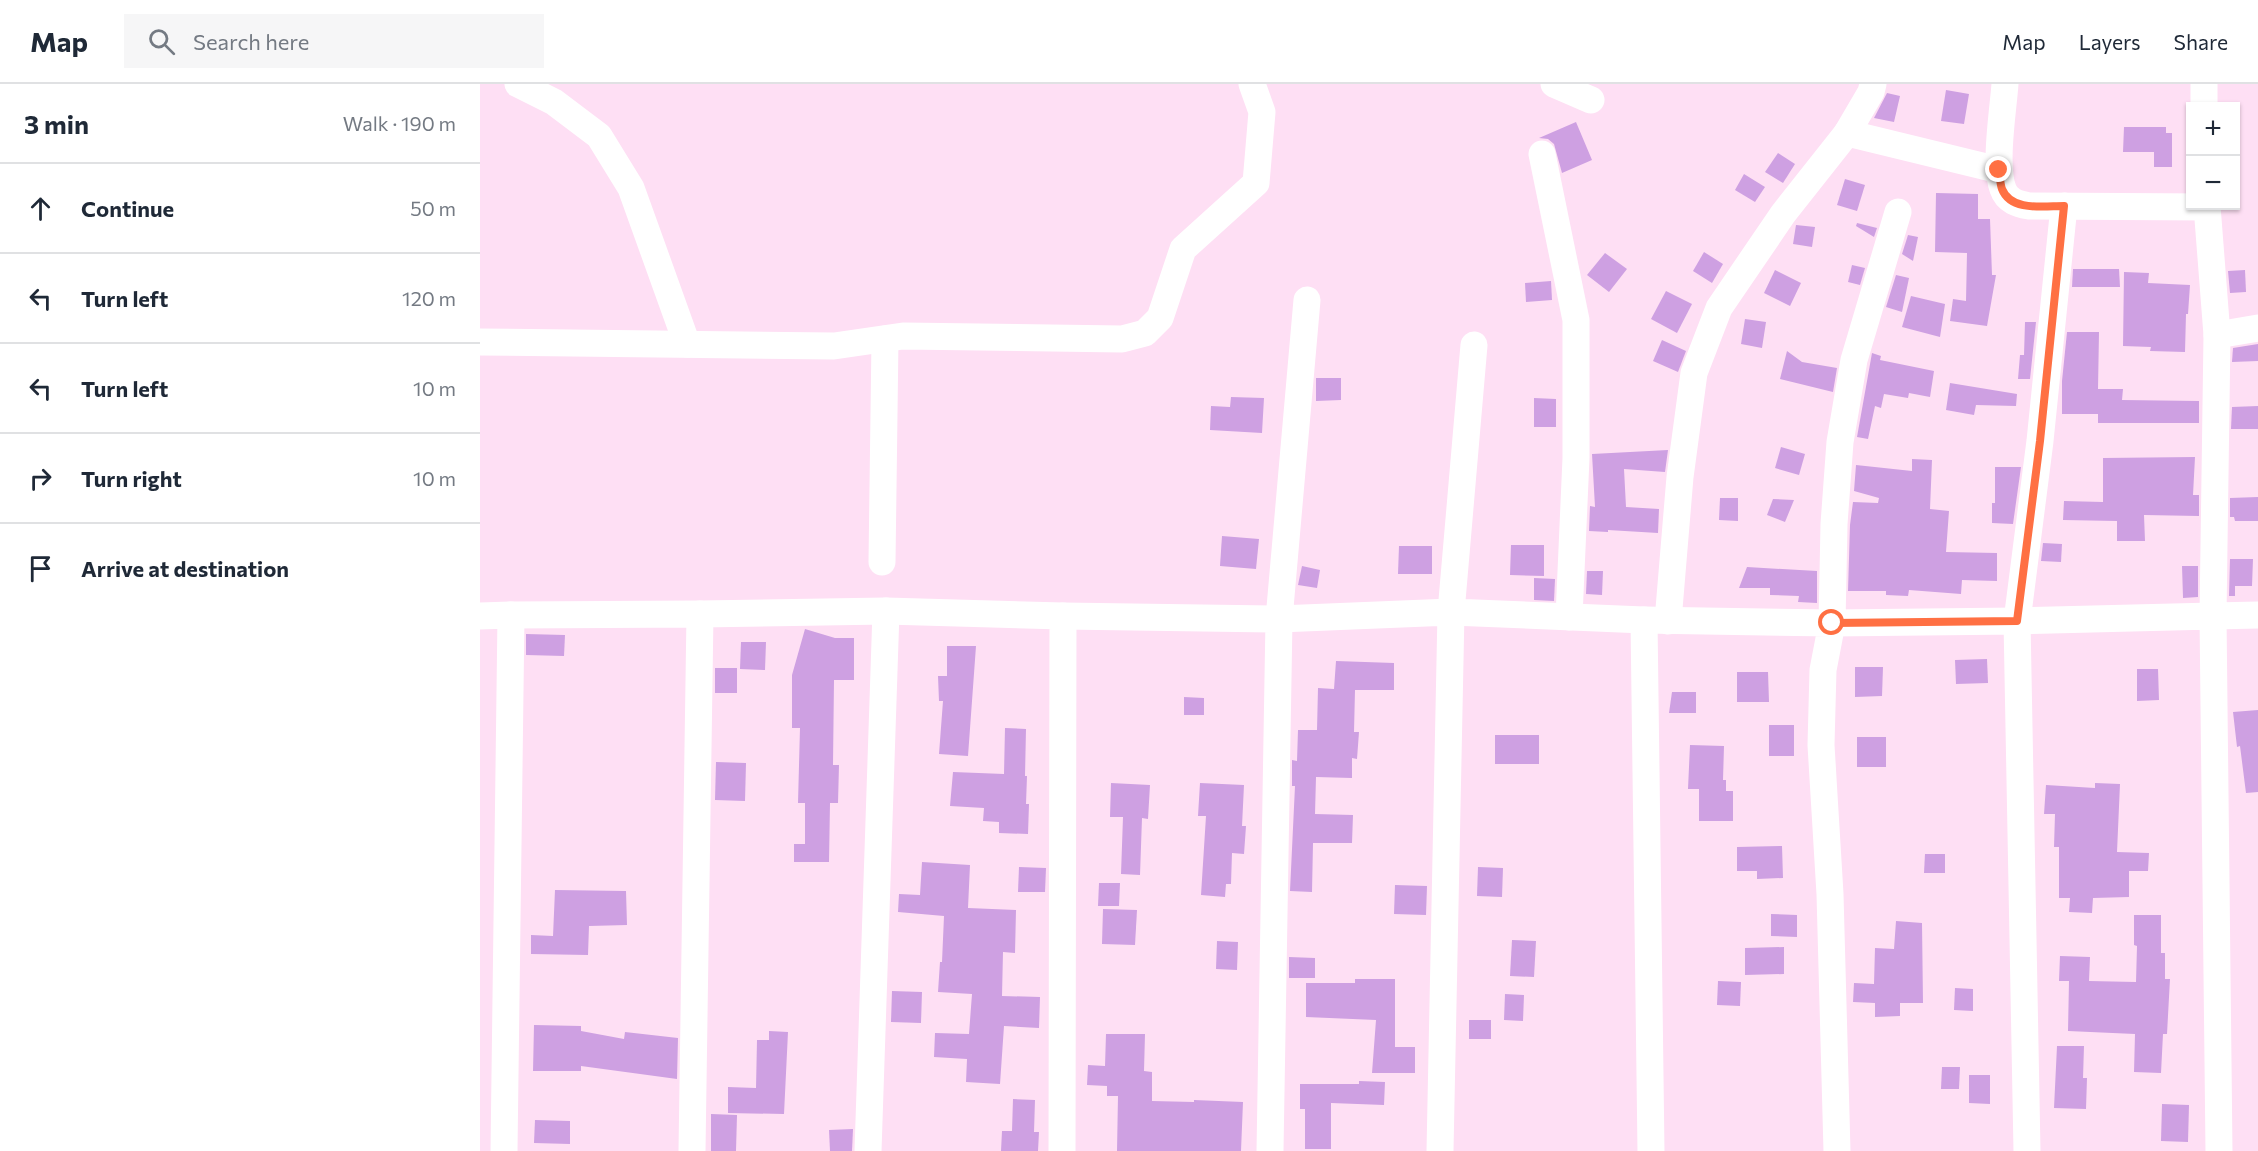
<!DOCTYPE html>
<html lang="en">
<head>
<meta charset="utf-8">
<style>
  :root { --surface:#fff; --page:#f6f6f7; --text:#1f2937; --muted:#747a83; --line:#e0e1e3 }
  body { margin:0; font-family:Commissioner,sans-serif; background:var(--page); color:var(--text) }
  .controls { position:absolute; right:18px; top:18px; display:grid; overflow:hidden; border-radius:0px; box-shadow:0 2px 4px #0004 }
  .controls button { width:54px; height:54px; display:grid; place-items:center; padding:0; border:0; border-bottom:2px solid var(--line); background:var(--surface); color:var(--text); font:30px sans-serif }
  .stop { position:absolute; width:18px; height:18px; margin:-14px; border:4px solid #ff7043; border-radius:50%; background:#fff }
  .stop.end { background:#ff7043; border-color:#fff; box-shadow:0 2px 6px #0008 }
  .list { margin:0; padding:0; list-style:none }
  h2 { display:flex; justify-content:space-between; align-items:center; height:78px; margin:0; padding:0 24px; font-size:26px }
  h2 small { font-size:20px; font-weight:400; color:var(--muted) }
  .list li { display:grid; grid-template-columns:39px 1fr auto; gap:18px; align-items:center; box-sizing:border-box; height:90px; padding:0 24px; border-top:2px solid var(--line) }
  .list b { display:block; font-size:22px; white-space:nowrap }
  .list em { font-size:20px; font-style:normal; color:var(--muted) }
  .icon { flex:none; width:33px; height:33px; fill:none; stroke:currentColor; stroke-width:2; stroke-linecap:round; stroke-linejoin:round }
  .map { position:relative; flex:none; width:1778px; height:1067px; overflow:hidden }
  header { display:flex; align-items:center; gap:36px; box-sizing:border-box; height:84px; padding:0 30px; background:var(--surface); border-bottom:2px solid var(--line) }
  header strong { font-size:28px }
  nav { display:flex; gap:33px; margin-inline-start:auto; font-size:21px }
  .search { width:420px; height:54px; background:var(--page); display:flex; align-items:center; gap:15px; box-sizing:border-box; padding:0 21px; border-radius:0px; color:var(--muted); font-size:22px }
  main { display:flex }
  aside { flex:1; background:var(--surface) }
  .map>svg:first-child { display:block }
  .building { fill:#cea0e2 }
  .lines { fill:none; stroke-linecap:round; stroke-linejoin:round }
  .street { stroke:#fff; stroke-width:27 }
  .route { stroke:#ff7043; stroke-width:8 }
</style>
</head>
<body>
<header>
<strong>Map</strong>
<div class="search"><svg class="icon" aria-label="search" viewBox="0 0 24 24"><circle cx="10" cy="10" r="6"/><path d="M15 15l6 6"/></svg>Search here</div>
<nav><a>Map</a><a>Layers</a><a>Share</a></nav>
</header>
<main>
<aside>
<h2>3 min<small>Walk · 190 m</small></h2>
<ul class="list">
<li><svg class="icon" aria-label="ahead" viewBox="0 0 24 24"><path d="M12 20V5M6 11l6-6 6 6"/></svg><div><b>Continue</b></div><em>50 m</em></li>
<li><svg class="icon" aria-label="left" viewBox="0 0 24 24"><path d="M17 20v-9H6M10 6l-5 5 5 5"/></svg><div><b>Turn left</b></div><em>120 m</em></li>
<li><svg class="icon" aria-label="left" viewBox="0 0 24 24"><path d="M17 20v-9H6M10 6l-5 5 5 5"/></svg><div><b>Turn left</b></div><em>10 m</em></li>
<li><svg class="icon" aria-label="right" viewBox="0 0 24 24"><path d="M7 20v-9h11M14 6l5 5-5 5"/></svg><div><b>Turn right</b></div><em>10 m</em></li>
<li><svg class="icon" aria-label="arrive" viewBox="0 0 24 24"><path d="M6 21V4h12l-3 4 3 4H6"/></svg><div><b>Arrive at destination</b></div></li>
</ul>
</aside>
<div class="map">
<svg width="1778" height="1067" viewBox="0 0 1778 1067">
  <rect width="100%" height="100%" fill="#fedff4"/>
  <g class="building">
    <path d="M1466,6L1489,10L1484,40L1461,37Z"/>
    <path d="M1407,9L1420,12L1414,38L1394,34Z"/>
    <path d="M1096,38L1112,76L1082,89L1074,60L1068,55L1059,54Z"/>
    <path d="M1644,43H1686V49H1692V83H1674V68H1643Z"/>
    <path d="M1298,69L1315,80L1303,99L1285,88Z"/>
    <path d="M1264,90L1285,103L1275,118L1255,106Z"/>
    <path d="M1365,95L1385,101L1377,127L1357,121Z"/>
    <path d="M1456,109L1498,110V135H1510L1512,191H1516L1507,242L1470,237L1473,215L1486,217L1487,169L1455,168Z"/>
    <path d="M1377,139L1397,144L1394,153L1376,142Z"/>
    <path d="M1316,141L1335,143L1332,163L1313,160Z"/>
    <path d="M1428,151L1438,153L1433,177L1422,170Z"/>
    <path d="M1224,168L1243,180L1232,199L1213,187Z"/>
    <path d="M1125,169L1147,185L1129,208L1107,191Z"/>
    <path d="M1372,181L1385,184L1380,201L1368,198Z"/>
    <path d="M1593,185H1639L1640,203H1592Z"/>
    <path d="M1295,186L1321,199L1310,222L1284,209Z"/>
    <path d="M1765,186L1766,208L1750,209L1748,187Z"/>
    <path d="M1644,188L1669,189L1668,199L1710,201L1708,230H1706L1705,268L1670,267L1671,263L1643,262Z"/>
    <path d="M1416,191L1429,194L1422,228L1406,223Z"/>
    <path d="M1071,197L1072,216L1046,218L1045,199Z"/>
    <path d="M1186,207L1212,220L1197,249L1171,235Z"/>
    <path d="M1431,212L1465,220L1460,253L1422,243Z"/>
    <path d="M1265,235L1286,238L1282,264L1261,260Z"/>
    <path d="M1545,238H1556L1550,295H1538L1540,271H1544Z"/>
    <path d="M1587,248H1619L1618,305H1643L1642,316L1719,317V339H1618V330H1582V297Z"/>
    <path d="M1182,256L1206,267L1198,288L1173,277Z"/>
    <path d="M1778,260V277L1752,278L1753,264Z"/>
    <path d="M1307,267L1322,278L1357,284L1353,308L1300,295Z"/>
    <path d="M1392,269L1401,272L1400,276L1454,287L1450,313L1429,309L1428,314L1404,310L1401,324L1395,322L1388,355L1377,353Z"/>
    <path d="M836,294H861V316L836,317Z"/>
    <path d="M1470,299L1537,310L1536,322L1496,321L1494,331L1466,326Z"/>
    <path d="M751,313L784,314L782,349L730,346L731,322L750,323Z"/>
    <path d="M1054,314L1076,315V343H1054Z"/>
    <path d="M1778,322V345H1751L1752,323Z"/>
    <path d="M1301,363L1325,370L1319,391L1295,384Z"/>
    <path d="M1188,366L1185,388L1144,385L1146,423L1179,425L1178,449L1128,446V448L1109,447L1110,422L1115,423L1112,370Z"/>
    <path d="M1715,373L1713,411H1719V432L1664,431L1665,457H1637V437L1583,436L1584,417L1623,418V374Z"/>
    <path d="M1432,375L1452,376L1450,425L1469,427L1466,468L1517,469V497L1482,496L1481,510L1429,506L1428,512L1406,511V507H1368L1370,441L1373,418L1398,419L1399,414L1374,407L1376,381L1432,387Z"/>
    <path d="M1515,383H1541L1533,440L1512,439V419H1515Z"/>
    <path d="M1778,413V437H1755L1754,433H1750V414Z"/>
    <path d="M1240,414H1258V437L1239,436Z"/>
    <path d="M1293,415L1314,416L1305,438L1287,431Z"/>
    <path d="M742,452L779,455L776,485L740,482Z"/>
    <path d="M1563,459L1582,460L1581,478L1561,477Z"/>
    <path d="M1031,461H1064V492L1030,491Z"/>
    <path d="M919,462H952V490H918Z"/>
    <path d="M1750,475H1773L1772,502H1755V512H1749Z"/>
    <path d="M822,482L840,486L837,504L818,501Z"/>
    <path d="M1702,482H1718V513L1703,514Z"/>
    <path d="M1267,483L1337,487V519L1318,518L1319,512L1290,511V504H1259Z"/>
    <path d="M1107,487H1123L1122,511L1106,510Z"/>
    <path d="M1054,494L1075,495L1074,517L1054,516Z"/>
    <path d="M325,545L355,554H374V596H354L353,681H359L358,719H350L349,778H314V760H325V719H318L320,644H312V591Z"/>
    <path d="M46,550L85,551L84,572L46,571Z"/>
    <path d="M261,558H286L285,586L260,585Z"/>
    <path d="M467,562H496L488,672L459,670L463,617H459L458,592H467Z"/>
    <path d="M1507,575L1508,599L1476,600L1475,576Z"/>
    <path d="M856,577L914,579V606H875L874,648H879L877,675L872,674V694L836,693L835,730L873,731L872,759H833L832,808L810,807L815,702H812V676L817,677L818,646H837L838,604L854,605Z"/>
    <path d="M1375,583H1403L1402,612L1375,613Z"/>
    <rect x="235" y="584" width="22" height="25"/>
    <path d="M1657,585H1678L1679,616L1657,617Z"/>
    <path d="M1257,588H1288L1289,618H1257Z"/>
    <path d="M1192,608H1216V629H1189Z"/>
    <path d="M704,613L724,614V631H704Z"/>
    <path d="M1778,626V708L1766,709L1760,662L1757,663L1753,628Z"/>
    <rect x="1289" y="641" width="25" height="31"/>
    <path d="M525,644L546,645L545,692H547L546,720H549L548,750L519,749V738L503,737L504,724L470,722L473,688L524,690Z"/>
    <rect x="1015" y="651" width="44" height="29"/>
    <rect x="1377" y="653" width="29" height="30"/>
    <path d="M1210,661L1244,662L1243,696H1246V707H1253V737H1219V705H1208Z"/>
    <path d="M236,678L266,679L265,717L235,716Z"/>
    <path d="M631,699L670,701L668,735L662,734L660,791L641,790L643,733H630Z"/>
    <path d="M720,699L764,701L762,742H766L764,770L752,769L751,800H746L745,813L721,811L726,732H718Z"/>
    <path d="M1615,699L1640,700L1637,768L1669,769L1668,787H1649V813L1613,814L1612,829L1589,828L1590,814H1579V763H1574L1575,730H1564L1566,701L1615,704Z"/>
    <path d="M1302,762L1303,794L1277,795V787H1257V763Z"/>
    <path d="M1445,770H1465V789H1444Z"/>
    <path d="M442,778L490,781L488,824L536,826L535,869L523,868L522,912L560,913L559,944L524,942L520,1000L486,998L487,975L454,973L455,949L489,950L492,910L458,908L460,878H462L464,832L418,828L419,810L440,811Z"/>
    <path d="M539,783L566,784L565,808H538Z"/>
    <path d="M998,783L1023,784L1022,813L997,812Z"/>
    <path d="M619,799H640L639,822H618Z"/>
    <path d="M915,801L947,802L946,831L914,830Z"/>
    <path d="M75,806L146,807L147,841L109,842L108,871L51,870V851L73,852Z"/>
    <path d="M623,825L657,826L655,861L622,860Z"/>
    <path d="M1291,830L1317,831V853L1291,852Z"/>
    <path d="M1654,831H1681V869H1685V895H1690L1687,950H1683L1681,989L1654,988L1655,950L1588,947L1589,897H1579L1580,872L1610,873L1609,897L1656,898L1657,862L1654,861Z"/>
    <path d="M1416,837L1442,839L1443,919H1420V932L1395,933V919L1373,918L1374,899L1394,900L1395,864L1414,865Z"/>
    <path d="M1032,856L1056,857L1054,893L1030,892Z"/>
    <path d="M737,857L758,858L757,886L736,885Z"/>
    <path d="M1304,863V890L1265,891V864Z"/>
    <path d="M809,873L835,874V894H809Z"/>
    <path d="M875,895H915V963H935V989H892L896,936L826,933V899H875Z"/>
    <path d="M1238,897L1261,898L1260,922L1237,921Z"/>
    <path d="M1475,904L1493,905V927L1474,926Z"/>
    <path d="M412,907L442,908L441,939L411,938Z"/>
    <path d="M1025,910L1044,911L1043,937L1024,936Z"/>
    <rect x="989" y="936" width="22" height="19"/>
    <path d="M54,941L101,942V947L144,955L145,948L198,954L197,995L101,982V987H53Z"/>
    <path d="M289,947L308,948L304,1030L248,1029V1003L276,1004L277,956H289Z"/>
    <path d="M626,950H665L664,987L672,988V1017L714,1018V1016L763,1018L761,1067H637L638,1012H627V1002L607,1001L608,981L625,982Z"/>
    <path d="M1577,962H1604L1603,994H1607L1606,1025L1574,1024Z"/>
    <path d="M1462,983H1480L1479,1005H1461Z"/>
    <path d="M1489,991H1510V1020L1489,1019Z"/>
    <path d="M879,997L905,998L904,1021L851,1019V1065H825V1025H820V1000H879Z"/>
    <path d="M533,1015L555,1016L554,1048H559L558,1067H521L522,1047H532Z"/>
    <path d="M1682,1020L1709,1021L1708,1058L1681,1057Z"/>
    <path d="M231,1030L257,1031L256,1067H231Z"/>
    <path d="M55,1036L90,1037V1060L54,1059Z"/>
    <path d="M373,1045L372,1067H350L349,1046Z"/>
  </g>
  <g class="lines">
    <g class="street">
      <path d="M38,0L74,18L119,52L151,104L207,260"/>
      <path d="M1074,0L1111,16"/>
      <path d="M1525,0C1523,27 1514,82 1523,105C1527,117 1538,120 1549,122L1727,123"/>
      <path d="M1724,0V22"/>
      <path d="M1367,49L1519,86"/>
      <path d="M1062,70L1096,236V374L1089,533"/>
      <path d="M1584,122L1560,357L1537,537L1733,532L1739,1067"/>
      <path d="M1727,122L1737,251L1733,532L1778,531"/>
      <path d="M1418,128L1374,276L1360,358L1354,440L1352,539L1537,537L1547,1067"/>
      <path d="M827,216L799,535L971,528L960,1067"/>
      <path d="M1737,251L1778,244"/>
      <path d="M0,258L354,262L423,252L642,255L665,249L680,234L703,165L776,99L782,28L772,0"/>
      <path d="M994,261L971,528L1164,536L1171,1067"/>
      <path d="M402,478L405,255"/>
      <path d="M406,527L583,532L582,1067"/>
      <path d="M220,530L406,527L388,1067"/>
      <path d="M31,531L220,530L212,1067"/>
      <path d="M0,532L31,531L24,1067"/>
      <path d="M583,532L799,535L790,1067"/>
      <path d="M1164,536L1352,539L1343,586L1341,661L1350,810L1357,1067"/>
      <path d="M1188,537L1200,393L1214,289L1239,224L1303,130L1367,49L1391,8L1393,0"/>
    </g>
  </g>
  <g class="lines">
    <path class="route" d="M1352,539L1537,537L1560,357L1584,122C1564,122 1531,128 1522,105C1520,100 1520,92 1519,86"/>
  </g>
</svg>
<div class="controls">
<button>+</button>
<button>−</button>
</div>
<div class="stop" style="left:1352px;top:539px"></div>
<div class="stop end" style="left:1519px;top:86px"></div>
</div>
</main>
</body>
</html>
